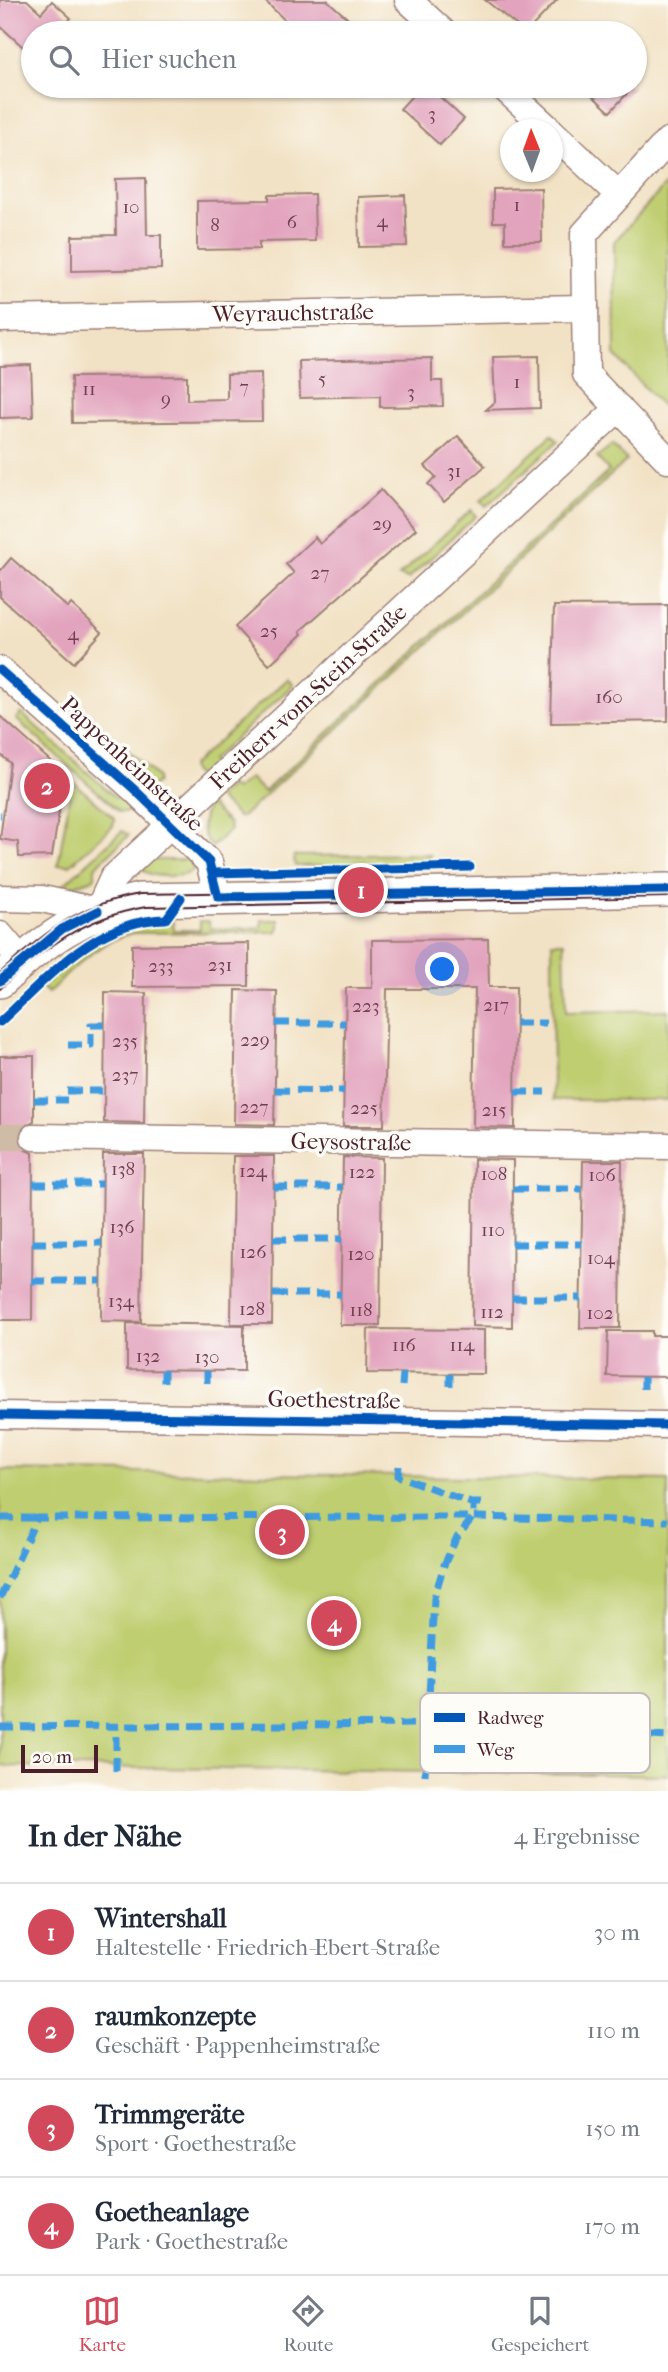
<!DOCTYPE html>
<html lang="de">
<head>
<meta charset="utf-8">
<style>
  :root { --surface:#fff; --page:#f6f6f7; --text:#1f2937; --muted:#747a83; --line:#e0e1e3; --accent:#d1495b }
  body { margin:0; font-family:"IM FELL French Canon",serif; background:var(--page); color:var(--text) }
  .compass { position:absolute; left:500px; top:119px; width:63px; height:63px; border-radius:50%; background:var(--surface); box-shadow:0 2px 5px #0004; rotate:359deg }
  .scale { position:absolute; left:21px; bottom:18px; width:77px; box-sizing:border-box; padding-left:7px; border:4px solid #4a1f2b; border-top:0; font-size:19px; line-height:24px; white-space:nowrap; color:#4a1f2b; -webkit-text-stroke:5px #fdfcf7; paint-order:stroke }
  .you { position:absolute; left:443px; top:970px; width:24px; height:24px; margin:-18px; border:5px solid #fff; border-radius:50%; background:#1a73e8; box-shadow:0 0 0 10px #1a73e833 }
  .badge { display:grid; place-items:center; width:46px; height:46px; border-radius:50%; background:var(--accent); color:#fff; font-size:23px; font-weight:700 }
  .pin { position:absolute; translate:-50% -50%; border:4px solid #fff; box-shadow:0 2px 7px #0006 }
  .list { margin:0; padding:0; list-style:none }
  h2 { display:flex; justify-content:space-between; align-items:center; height:91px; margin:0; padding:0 28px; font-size:30px }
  h2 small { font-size:23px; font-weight:400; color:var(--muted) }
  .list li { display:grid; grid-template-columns:46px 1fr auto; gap:21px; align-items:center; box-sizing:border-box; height:98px; padding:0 28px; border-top:2px solid var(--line) }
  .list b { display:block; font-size:26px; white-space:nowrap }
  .list p { margin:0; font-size:23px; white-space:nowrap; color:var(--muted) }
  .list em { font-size:23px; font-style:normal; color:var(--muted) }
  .icon { flex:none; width:38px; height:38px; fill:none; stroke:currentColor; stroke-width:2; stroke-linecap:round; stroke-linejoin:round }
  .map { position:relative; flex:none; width:668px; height:1791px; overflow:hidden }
  .search { position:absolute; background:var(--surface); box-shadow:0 2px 5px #0004; left:21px; right:21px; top:21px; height:77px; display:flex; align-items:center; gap:18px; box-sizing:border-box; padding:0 24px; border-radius:38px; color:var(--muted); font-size:26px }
  .sheet { height:483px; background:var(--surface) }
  nav { display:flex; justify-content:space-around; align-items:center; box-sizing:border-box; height:98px; border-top:2px solid var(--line); background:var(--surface); font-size:19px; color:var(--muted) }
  nav a { display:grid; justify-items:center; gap:4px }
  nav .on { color:var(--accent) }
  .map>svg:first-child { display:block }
  .green { fill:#bfce70; stroke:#84764e; stroke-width:2 }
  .building { fill:#e2a3bd }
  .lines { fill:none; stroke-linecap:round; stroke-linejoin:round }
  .minor-tunnel { stroke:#d0bba6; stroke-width:26; stroke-dasharray:26 13; stroke-linecap:butt }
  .minor-casing { stroke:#9e8078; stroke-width:29 }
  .tertiary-casing { stroke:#9e8078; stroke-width:36 }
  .minor { stroke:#fff; stroke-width:26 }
  .tertiary { stroke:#fff; stroke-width:33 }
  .tram { stroke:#4a1f2b; stroke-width:2 }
  .quiet { stroke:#409be1; stroke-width:7; stroke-dasharray:14 7; stroke-linecap:butt }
  .cycleway-casing { stroke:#fdfcf7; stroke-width:13 }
  .cycleway { stroke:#0057b8; stroke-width:9 }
  .labels { text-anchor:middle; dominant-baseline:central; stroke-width:7; stroke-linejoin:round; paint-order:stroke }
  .number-label { font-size:19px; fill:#704050 }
  .street-label { font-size:23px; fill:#4a1f2b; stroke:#fdfcf7 }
  .key { fill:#fdfcf7; stroke:#c7baba; stroke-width:2 }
  .key-label { font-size:19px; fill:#4a1f2b }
</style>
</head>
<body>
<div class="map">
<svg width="668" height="1791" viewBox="0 0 668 1791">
  <rect width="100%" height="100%" fill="#fdfcf7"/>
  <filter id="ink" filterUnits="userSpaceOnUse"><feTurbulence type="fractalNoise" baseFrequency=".0143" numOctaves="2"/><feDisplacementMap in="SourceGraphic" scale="14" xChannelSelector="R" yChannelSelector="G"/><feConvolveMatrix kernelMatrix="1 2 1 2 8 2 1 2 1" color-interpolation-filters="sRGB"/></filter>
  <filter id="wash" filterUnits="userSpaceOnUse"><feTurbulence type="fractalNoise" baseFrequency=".00686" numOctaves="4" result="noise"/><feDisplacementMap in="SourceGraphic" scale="28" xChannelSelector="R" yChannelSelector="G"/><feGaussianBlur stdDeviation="1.57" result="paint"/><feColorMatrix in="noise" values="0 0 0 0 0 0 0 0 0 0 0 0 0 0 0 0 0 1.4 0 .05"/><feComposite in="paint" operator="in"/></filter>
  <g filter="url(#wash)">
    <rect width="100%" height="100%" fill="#f2e2c5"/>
    <g class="green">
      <path d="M668,182V413L615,355L614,242Z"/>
      <path d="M552,435L558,441L486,506L481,500Z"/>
      <path d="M612,445L627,460L242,817H238L217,797L230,786L235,790L250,778L264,792L609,471L597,457Z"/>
      <path d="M471,510L476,516L408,579L399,576Z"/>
      <path d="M287,679L293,685L211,761L213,768L201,780L192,771L191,766Z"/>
      <path d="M81,709L157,777V782L149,791L141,784L142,773L76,715Z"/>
      <path d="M21,713L115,797H128L135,804L127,812H120L16,719Z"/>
      <path d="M72,781L114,818L113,826L70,865H58Z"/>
      <path d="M209,804L229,824L230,830L212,847C199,835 201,819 209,804Z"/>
      <path d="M122,831L129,835L95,867V877L91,880L58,890Z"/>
      <path d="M430,854V864L295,866L294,856Z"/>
      <path d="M147,860H190L194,870C185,878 151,878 143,870Z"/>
      <path d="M262,920H279V928L276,932L132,933C97,942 73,969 48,993L42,987C82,950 117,922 173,921L174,930H200V921H209L210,929L261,928Z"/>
      <path d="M552,942H564L566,1012L668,1010V1100H553Z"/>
      <path d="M0,1470L668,1480V1775L0,1766Z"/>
    </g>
    <g id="blocks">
      <g class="building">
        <path d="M0,0H27L41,13L52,1L71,18L60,30L64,33H33V56L0,26Z"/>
        <path d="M264,0H327L364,33H298Z"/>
        <path d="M485,0H557L526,33Z"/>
        <path d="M421,86H428L464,119L440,145L400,109Z"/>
        <path d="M582,86H634L610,112Z"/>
        <path d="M146,178L147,235H161V269L72,271V236L116,235L115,179Z"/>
        <path d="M541,188L542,242H505V222H493V189Z"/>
        <path d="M314,194L315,241L259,242V249L197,250V201L269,200V195Z"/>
        <path d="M405,195L407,246L359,247L358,197Z"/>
        <path d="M539,356L540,408L486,410L495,402L493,357Z"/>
        <path d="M432,358V381H442L443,406L380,407V396L300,398L299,361Z"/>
        <path d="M31,365L33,417L0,418V366Z"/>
        <path d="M261,373L262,421L72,423L71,377L187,376V400L227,399V374Z"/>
        <path d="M458,436L485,466L444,502L428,484L436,477L425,466Z"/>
        <path d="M381,490L416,529L300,631L302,634L269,665L235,627L294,573L286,564L315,537L320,544Z"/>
        <path d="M11,558L68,608L71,604L102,632L74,663L0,597V571Z"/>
        <path d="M668,605V721L551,723L554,606Z"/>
        <path d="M0,716L65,774L52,856L19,857L18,842L0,839L10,763L0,754Z"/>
        <path d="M488,939L489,987H516L515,1128L473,1127L475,989H387L384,1126H343L346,988H372V940Z"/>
        <path d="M249,943V986L132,987V945Z"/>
        <path d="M236,990L277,991L274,1125L234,1124Z"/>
        <path d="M105,992L146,993L144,1123L104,1122Z"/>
        <path d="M0,1056H34V1121L21,1128L18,1137L25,1150L33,1153L32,1320H0Z"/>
        <path d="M103,1154H144L141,1322L101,1321Z"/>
        <path d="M233,1156H274L272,1324H231Z"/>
        <path d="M343,1157L382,1158L380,1325H340Z"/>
        <path d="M474,1159L513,1160L512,1327L472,1326Z"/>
        <path d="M583,1161H622L620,1328H580Z"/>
        <path d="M127,1323L244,1325V1371L127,1370Z"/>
        <path d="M368,1329L484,1330V1374L367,1373Z"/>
        <path d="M608,1331H652V1336H668V1377L607,1376Z"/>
      </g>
    </g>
  </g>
  <g filter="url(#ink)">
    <use href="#blocks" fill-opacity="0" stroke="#9e8078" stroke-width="2"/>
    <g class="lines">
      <path class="minor-tunnel" d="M0,1137H34"/>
      <defs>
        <g id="minor">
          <path d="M408,0L444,33"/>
          <path d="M502,86L550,130"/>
          <path d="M552,132L619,195"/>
          <path d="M668,141L584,234L586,374L668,460"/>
          <path d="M0,319L585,308"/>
          <path d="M0,670L135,790L209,862L218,897"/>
          <path d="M0,898L42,899L98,911L113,878L619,408"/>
          <path d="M0,935L22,961"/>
          <path d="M34,1137L668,1146"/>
          <path d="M0,1415L668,1425"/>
        </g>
        <path id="tertiary" d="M0,981C42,942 82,912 140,900L668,890"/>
      </defs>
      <use href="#minor" class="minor-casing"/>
      <use href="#tertiary" class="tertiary-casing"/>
      <use href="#minor" class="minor"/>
      <use href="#tertiary" class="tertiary"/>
      <g class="tram">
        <path d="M0,973C45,932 78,904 140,894L668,885"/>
        <path d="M0,989C47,946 82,918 146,907L668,897"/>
      </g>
      <g class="quiet">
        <path d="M0,815H1"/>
        <path d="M276,1023H345"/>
        <path d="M516,1023H546"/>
        <path d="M68,1045H91V1025H105"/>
        <path d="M275,1090L344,1091"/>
        <path d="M67,1091H104"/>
        <path d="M515,1092H545"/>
        <path d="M34,1100H67"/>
        <path d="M33,1184H102"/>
        <path d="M274,1187H342"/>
        <path d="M513,1189H582"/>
        <path d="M273,1239H342"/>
        <path d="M32,1243H102"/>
        <path d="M512,1244H582"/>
        <path d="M32,1281H101"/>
        <path d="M273,1294H341"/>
        <path d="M512,1298H581"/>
        <path d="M450,1374V1386"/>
        <path d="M164,1382V1370"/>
        <path d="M207,1383V1371"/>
        <path d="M402,1386L403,1373"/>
        <path d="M644,1389V1377"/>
        <path d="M399,1466L398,1476L471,1503H486"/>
        <path d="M0,1518H37"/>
        <path d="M0,1598L37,1518L473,1517L668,1521"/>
        <path d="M0,1727L429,1724L668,1737"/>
        <path d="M116,1771V1728"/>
        <path d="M425,1775L434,1598L444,1565L456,1539L473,1517V1503"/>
      </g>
      <defs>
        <g id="cycleway">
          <path d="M0,670L135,790L209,862L218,897L668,890"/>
          <path d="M214,873L470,867"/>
          <path d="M0,981L62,929L98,911"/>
          <path d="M0,1022C49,977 95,920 166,919L181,898"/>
          <path d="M0,1415L668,1425"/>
        </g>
      </defs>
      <use href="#cycleway" class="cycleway-casing"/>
      <use href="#cycleway" class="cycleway"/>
    </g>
  </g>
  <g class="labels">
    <g class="number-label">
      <text x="432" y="114">3</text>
      <text x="517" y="205">1</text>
      <text x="131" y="207">10</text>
      <text x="382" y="221">4</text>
      <text x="292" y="222">6</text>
      <text x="215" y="225">8</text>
      <text x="322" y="379">5</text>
      <text x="517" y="382">1</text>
      <text x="244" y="387">7</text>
      <text x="89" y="389">11</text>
      <text x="411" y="392">3</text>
      <text x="166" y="399">9</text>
      <text x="454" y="471">31</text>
      <text x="382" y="524">29</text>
      <text x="320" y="573">27</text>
      <text x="269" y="631">25</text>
      <text x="73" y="634">4</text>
      <text x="609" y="697">160</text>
      <text x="220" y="965">231</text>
      <text x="161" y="966">233</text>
      <text x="496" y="1005">217</text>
      <text x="366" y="1006">223</text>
      <text x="255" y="1040">229</text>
      <text x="125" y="1041">235</text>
      <text x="125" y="1075">237</text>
      <text x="254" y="1107">227</text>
      <text x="364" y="1108">225</text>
      <text x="494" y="1110">215</text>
      <text x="123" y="1169">138</text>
      <text x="253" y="1171">124</text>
      <text x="362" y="1172">122</text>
      <text x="494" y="1174">108</text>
      <text x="602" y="1175">106</text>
      <text x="122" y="1227">136</text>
      <text x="493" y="1230">110</text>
      <text x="253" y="1252">126</text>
      <text x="361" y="1254">120</text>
      <text x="601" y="1258">104</text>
      <text x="121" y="1301">134</text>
      <text x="252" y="1309">128</text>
      <text x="361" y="1310">118</text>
      <text x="492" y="1312">112</text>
      <text x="600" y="1313">102</text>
      <text x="404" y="1345">116</text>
      <text x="462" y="1345">114</text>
      <text x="148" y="1356">132</text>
      <text x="207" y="1357">130</text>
    </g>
    <g class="street-label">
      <text transform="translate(293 313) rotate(-1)">Weyrauchstraße</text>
      <text transform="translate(308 697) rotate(-43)">Freiherr-vom-Stein-Straße</text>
      <text transform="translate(132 764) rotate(43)">Pappenheimstraße</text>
      <text transform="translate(351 1142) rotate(1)">Geysostraße</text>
      <text transform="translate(334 1400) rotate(1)">Goethestraße</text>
    </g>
  </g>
  <rect x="420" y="1693" width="230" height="80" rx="10" class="key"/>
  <rect x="434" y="1713" width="31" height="9" fill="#0057b8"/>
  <rect x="434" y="1745" width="31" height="8" fill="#409be1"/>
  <g class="key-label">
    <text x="477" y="1724">Radweg</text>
    <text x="477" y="1756">Weg</text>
  </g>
</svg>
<svg class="compass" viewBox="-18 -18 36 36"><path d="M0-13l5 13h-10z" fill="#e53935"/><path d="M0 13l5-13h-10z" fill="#747a83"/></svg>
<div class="scale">20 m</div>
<div class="you"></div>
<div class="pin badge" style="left:361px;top:890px">1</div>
<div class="pin badge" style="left:47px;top:786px">2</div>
<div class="pin badge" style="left:282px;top:1532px">3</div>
<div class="pin badge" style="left:334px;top:1623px">4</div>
<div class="search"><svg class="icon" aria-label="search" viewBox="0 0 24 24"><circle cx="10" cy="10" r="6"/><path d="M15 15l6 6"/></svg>Hier suchen</div>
</div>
<section class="sheet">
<h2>In der Nähe<small>4 Ergebnisse</small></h2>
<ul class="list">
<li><span class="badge">1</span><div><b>Wintershall</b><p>Haltestelle · Friedrich-Ebert-Straße</p></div><em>30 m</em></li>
<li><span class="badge">2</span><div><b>raumkonzepte</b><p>Geschäft · Pappenheimstraße</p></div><em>110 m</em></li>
<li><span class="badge">3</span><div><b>Trimmgeräte</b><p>Sport · Goethestraße</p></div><em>150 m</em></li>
<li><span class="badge">4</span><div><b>Goetheanlage</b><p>Park · Goethestraße</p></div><em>170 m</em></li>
</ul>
</section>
<nav>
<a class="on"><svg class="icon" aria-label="map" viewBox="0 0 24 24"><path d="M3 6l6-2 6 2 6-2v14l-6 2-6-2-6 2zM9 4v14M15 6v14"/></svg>Karte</a>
<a><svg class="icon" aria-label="directions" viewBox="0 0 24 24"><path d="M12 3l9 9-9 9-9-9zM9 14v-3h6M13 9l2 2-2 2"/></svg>Route</a>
<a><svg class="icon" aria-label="saved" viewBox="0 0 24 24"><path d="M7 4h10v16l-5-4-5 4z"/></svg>Gespeichert</a>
</nav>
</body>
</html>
